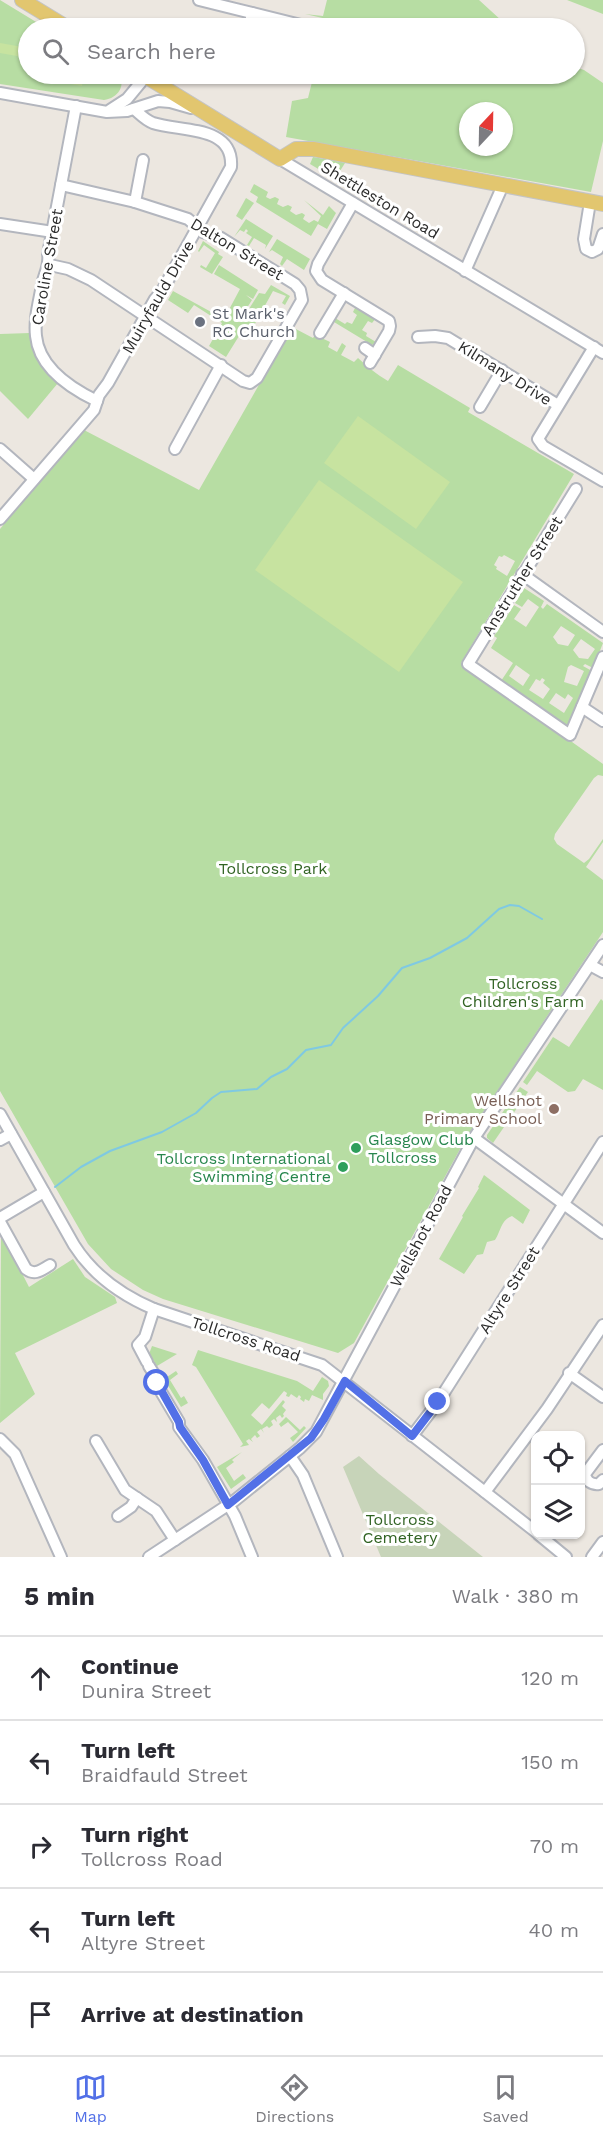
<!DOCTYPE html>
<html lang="en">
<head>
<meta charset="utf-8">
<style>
  :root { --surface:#fff; --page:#f7f7f7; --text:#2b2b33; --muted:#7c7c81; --line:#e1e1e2; --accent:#5270e7 }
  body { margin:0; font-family:"Work Sans",sans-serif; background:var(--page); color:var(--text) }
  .controls { position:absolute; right:18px; bottom:18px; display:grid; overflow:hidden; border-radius:12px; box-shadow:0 2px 4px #0004 }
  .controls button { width:54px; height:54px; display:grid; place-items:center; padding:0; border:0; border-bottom:2px solid var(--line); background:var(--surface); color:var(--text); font:30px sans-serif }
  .compass { position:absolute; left:459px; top:102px; width:54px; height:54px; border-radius:50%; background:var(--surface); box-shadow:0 2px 4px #0004; rotate:22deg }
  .stop { position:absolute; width:18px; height:18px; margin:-14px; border:4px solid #5270e7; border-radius:50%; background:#fff }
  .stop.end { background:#5270e7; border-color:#fff; box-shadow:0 2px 6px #0008 }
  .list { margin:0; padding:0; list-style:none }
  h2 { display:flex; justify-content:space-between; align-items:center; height:78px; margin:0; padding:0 24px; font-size:26px }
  h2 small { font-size:20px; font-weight:400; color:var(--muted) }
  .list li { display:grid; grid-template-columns:39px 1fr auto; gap:18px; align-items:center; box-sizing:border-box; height:84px; padding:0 24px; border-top:2px solid var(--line) }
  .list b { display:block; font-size:22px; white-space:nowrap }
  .list p { margin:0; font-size:20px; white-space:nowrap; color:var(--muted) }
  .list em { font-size:20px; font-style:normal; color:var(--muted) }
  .icon { flex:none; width:33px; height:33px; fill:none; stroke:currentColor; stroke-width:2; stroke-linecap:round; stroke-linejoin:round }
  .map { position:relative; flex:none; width:603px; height:1557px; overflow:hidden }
  .search { position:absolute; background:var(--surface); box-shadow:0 2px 4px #0004; left:18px; right:18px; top:18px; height:66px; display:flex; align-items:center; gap:15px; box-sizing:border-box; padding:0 21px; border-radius:33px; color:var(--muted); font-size:22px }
  .sheet { height:498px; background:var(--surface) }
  nav { display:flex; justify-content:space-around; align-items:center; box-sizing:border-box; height:84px; border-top:2px solid var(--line); background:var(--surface); font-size:16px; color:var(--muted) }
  nav a { display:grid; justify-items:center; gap:3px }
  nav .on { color:var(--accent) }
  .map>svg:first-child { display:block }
  .green { fill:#b7dda3; fill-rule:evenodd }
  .cemetery { fill:#c7d4b9 }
  .pitch { fill:#c7e3a0 }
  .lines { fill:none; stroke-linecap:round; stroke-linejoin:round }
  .stream { stroke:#7fc9e2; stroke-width:2 }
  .minor-casing { stroke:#b3b6be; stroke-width:14 }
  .major-casing { stroke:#c4c4c4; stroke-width:16 }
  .minor { stroke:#fff; stroke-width:10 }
  .major { stroke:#e2c66f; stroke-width:14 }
  .route { stroke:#5270e7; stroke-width:8 }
  .worship-dot { fill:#6b7280; stroke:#fff; stroke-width:2 }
  .education-dot { fill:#8d6e63; stroke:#fff; stroke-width:2 }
  .leisure-dot { fill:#2e9e5b; stroke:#fff; stroke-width:2 }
  .labels { text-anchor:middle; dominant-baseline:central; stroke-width:6; stroke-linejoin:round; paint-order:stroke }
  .street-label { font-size:16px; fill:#2c2c2c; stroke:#fff }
  .worship-label { font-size:16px; fill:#5b616d; stroke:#fff; text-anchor:start }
  .park-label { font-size:16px; fill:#316323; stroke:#fff }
  .education-label { font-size:16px; fill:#785e54; stroke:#fff; text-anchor:end }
  .leisure-label { font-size:16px; fill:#27864d; stroke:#fff; text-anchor:start }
</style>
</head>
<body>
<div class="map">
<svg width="603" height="1557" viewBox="0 0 603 1557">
  <rect width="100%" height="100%" fill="#ece7e0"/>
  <g class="green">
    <path d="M0,0L46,28H28V74H119C126,86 118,98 104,100L0,84Z"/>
    <path d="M327,0H479L502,21L501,28H325L327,19L305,14L323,16Z"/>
    <path d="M567,0H603V14Z"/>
    <path d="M575,67L584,70L603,83V141L591,192L286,137L292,101L308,98L314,74H574ZM468,111H504V147H468Z"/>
    <path d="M313,157L341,162L345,163L335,179L310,164Z"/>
    <path d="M254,184L268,192L266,197L270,199L275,197L279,199L277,204L283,207L288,205L292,207L290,211L296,215L302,213L305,215L303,219L309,223L314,220L318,222L321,216L304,200L323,215L329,206L336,213L327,229L318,224L311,236L256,202L258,197L250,192Z"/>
    <path d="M246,198L254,203L242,220L236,216Z"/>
    <path d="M246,219L273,236L265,249L266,245L254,238L249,246L247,245L252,237L246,233L248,231L246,229L244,232L240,230L234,237Z"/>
    <path d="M277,239L310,259L304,270L287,259L282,266L280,264L283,257L272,250L269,252Z"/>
    <path d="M203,241L219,252L218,254L223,257L212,274L200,267L201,265L206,268L215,253L204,245L199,252L198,251Z"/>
    <path d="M219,265L258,290L253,299L246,295L252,300L245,311L247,312L259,293L265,294L271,285L290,296L285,305L282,303L286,296L273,291L251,331L244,328L226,357L209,346L222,323L194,305L188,313L168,300L173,291L224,319L240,289L214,274Z"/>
    <path d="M356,306L376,318L372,323L368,321L362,330L367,333L366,336L376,342L372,345L334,322L335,318L345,324L347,322L352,324L357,315L353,312Z"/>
    <path d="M292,327L313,338L315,335L328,341L330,342L328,347L337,352L342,343L346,346L341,355L354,362L358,358C368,367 376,374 388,381L398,365L470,408L468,412L574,474L461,663L603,764V776L598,775L594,778L555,834L554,839L557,844L584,863L589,859L603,839V842L586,867L603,880V932L494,1096L488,1097L485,1109L465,1140L354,1343L338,1353L163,1299L143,1290L111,1269L88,1244L0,1091V529L84,430L199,490ZM504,555L515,561L507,576L496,569L497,567L494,565L499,556L502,557Z"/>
    <path d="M30,333C32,354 42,369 58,383L28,419L0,391V334Z"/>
    <path d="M524,588L544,601L541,607L543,609L547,604L603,643L593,668L585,664L583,666L592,671L567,727L501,681L513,663L491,648L497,638L494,636L514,605L521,609L514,619L526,627L539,607L528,599L522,607L515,603ZM561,626L575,635L568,646L558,644L553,637ZM581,639L595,649L588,659L579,658L573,650ZM516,665L530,675L523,686L509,676ZM571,665L584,671L577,686L564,682L568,667ZM542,678L545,680L543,683L550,689L543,699L529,690L536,679L540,681ZM556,693L565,699L568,694L573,698L564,713L549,703Z"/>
    <path d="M601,999L603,1001V1090L583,1079L575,1091L568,1092L537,1071L527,1085L523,1082L553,1037L569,1047Z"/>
    <path d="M520,1087L528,1092L493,1143L487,1138V1135Z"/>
    <path d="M484,1175L530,1210L523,1224L512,1216C501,1220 501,1231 495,1240L487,1242L483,1254L477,1255L464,1274L439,1259L463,1217L462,1216L479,1188L478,1187Z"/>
    <path d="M1,1232L29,1287L73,1259L85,1277L115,1297L117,1303L15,1353L35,1394L0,1423Z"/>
    <path d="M152,1346L177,1354L157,1366L149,1354Z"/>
    <path d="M198,1350L297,1381L313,1391L322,1377L328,1381L329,1386L323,1394V1400L312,1395L309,1401L305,1399L304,1402L300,1399L301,1397L299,1395L297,1398L291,1394L289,1397L286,1396L287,1393L284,1391L269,1409L262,1403L251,1415L262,1425L283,1400L285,1402L282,1406L286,1410L283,1414L284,1416L282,1418L280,1415L276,1418L277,1422L274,1419L271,1421L273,1425L269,1428L267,1426L262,1429L264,1433L261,1429L257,1432L260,1436L257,1438L255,1435L251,1439L253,1442L249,1439L246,1441L249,1445L240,1447L243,1444L196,1367L192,1365Z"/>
    <path d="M176,1371L178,1374L170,1380L181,1398L184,1396L188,1403L181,1407L164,1379Z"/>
    <path d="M286,1417L300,1430L304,1426L306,1428L293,1442L290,1438L298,1432L288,1422L281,1427L279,1424Z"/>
    <path d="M242,1452L232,1460L234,1462L226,1468L234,1481L243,1474L246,1478L231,1489L217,1467Z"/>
  </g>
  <path class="cemetery" d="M359,1456L379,1474L483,1557H381L343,1467Z"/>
  <g class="pitch">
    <path d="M0,43L28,48V58L0,53Z"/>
    <path d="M60,74H84L82,86L59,82Z"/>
    <path d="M358,416L450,482L416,529L324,463Z"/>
    <path d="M319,480L463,582L399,672L255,570Z"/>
  </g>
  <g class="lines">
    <path class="stream" d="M55,1187L81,1167L110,1151L162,1132L196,1113L212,1098L221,1092L257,1089L271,1077L287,1069L306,1050L331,1045L343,1028L378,996L402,968L430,958L467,938L499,909L510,905L519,906L542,919"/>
    <defs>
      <g id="minor">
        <path d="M199,0L313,28"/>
        <path d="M249,28L252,13"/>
        <path d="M0,93L107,112L127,111L158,101L170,102L191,108"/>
        <path d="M76,106L48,254C50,266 44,274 42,285C39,302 34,319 36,336C39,368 70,388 97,401"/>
        <path d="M110,110L127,99L146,76"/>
        <path d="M280,159L603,353"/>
        <path d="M135,202L143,160"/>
        <path d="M590,202L584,239L586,249L592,252L598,249L603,234"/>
        <path d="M353,203L318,264L316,271L322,280L389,321L390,326L389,331L370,363"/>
        <path d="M0,224L53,232"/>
        <path d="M50,265L68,269L91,280L243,381L250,383L257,378L302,300L300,290L295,284L221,238L203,232L188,219L135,202L61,185"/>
        <path d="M465,271L503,185"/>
        <path d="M320,333L344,293"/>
        <path d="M418,337L435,336L448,338L558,405"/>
        <path d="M594,347L538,439L543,446L603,481"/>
        <path d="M365,348L375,355"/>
        <path d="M480,407L502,370"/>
        <path d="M0,449L34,479"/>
        <path d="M175,449L221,365"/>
        <path d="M576,489L468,664L570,735L603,657"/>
        <path d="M0,519L94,410L99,395L108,383L155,299L162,291L231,167C234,125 181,132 153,123C145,120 140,114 134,109"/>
        <path d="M522,574L603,632"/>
        <path d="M582,707L603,721"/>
        <path d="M590,965L603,972"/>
        <path d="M0,1114L74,1245C93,1275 121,1295 154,1309L322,1365L536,1532"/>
        <path d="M474,1138L603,1233"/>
        <path d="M0,1140L11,1134"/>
        <path d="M0,1218L44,1192"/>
        <path d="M0,1222L26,1269C35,1276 41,1270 50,1265"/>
        <path d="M147,1362L138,1345L145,1337L154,1309"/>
        <path d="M149,1366L157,1379V1385L179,1422V1427L203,1460L235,1516L252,1557"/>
        <path d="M569,1373L603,1397"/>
        <path d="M412,1436L438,1402L603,1142"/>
        <path d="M0,1439L15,1454L61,1557"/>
        <path d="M96,1441L125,1490L156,1511L175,1540"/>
        <path d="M603,1450L585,1474C586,1481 592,1485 599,1484L603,1480"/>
        <path d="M290,1456L303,1475L337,1557"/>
        <path d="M485,1492L547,1409L603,1325"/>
        <path d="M118,1516L131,1507L137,1498"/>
        <path d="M538,1534L566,1557"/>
        <path d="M149,1557L234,1501L300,1448L316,1432L474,1138L603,945"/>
        <path d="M592,1557L603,1542"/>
      </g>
      <g id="major">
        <path d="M22,0L68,28"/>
        <path d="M142,74L280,159L296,149H313L603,204"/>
      </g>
    </defs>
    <use href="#minor" class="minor-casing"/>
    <use href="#major" class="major-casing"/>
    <use href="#minor" class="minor"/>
    <use href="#major" class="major"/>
  </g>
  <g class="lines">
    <path class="route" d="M157,1383L179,1422L180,1427L203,1460L228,1505L311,1438L324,1419L345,1381L412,1436L438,1402"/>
  </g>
  <circle class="worship-dot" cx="200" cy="322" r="6"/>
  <circle class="education-dot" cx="554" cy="1109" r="6"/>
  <g class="leisure-dot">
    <circle cx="356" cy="1148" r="6"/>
    <circle cx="343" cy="1167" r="6"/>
  </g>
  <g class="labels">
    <g class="street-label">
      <text transform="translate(380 200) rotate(31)">Shettleston Road</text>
      <text transform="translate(237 249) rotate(31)">Dalton Street</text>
      <text transform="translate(47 267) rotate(-80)">Caroline Street</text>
      <text transform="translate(158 297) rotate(-60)">Muiryfauld Drive</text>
      <text transform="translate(505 373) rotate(32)">Kilmany Drive</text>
      <text transform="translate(522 576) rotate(-58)">Anstruther Street</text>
      <text transform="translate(421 1236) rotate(-62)">Wellshot Road</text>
      <text transform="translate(509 1290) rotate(-58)">Altyre Street</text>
      <text transform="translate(246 1339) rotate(18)">Tollcross Road</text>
    </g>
    <g class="worship-label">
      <text x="212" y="313">St Mark's<tspan x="212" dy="18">RC Church</tspan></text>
    </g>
    <g class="park-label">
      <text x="273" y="868">Tollcross Park</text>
      <text x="523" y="983">Tollcross<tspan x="523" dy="18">Children's Farm</tspan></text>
      <text x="400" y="1519">Tollcross<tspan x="400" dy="18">Cemetery</tspan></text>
    </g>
    <g class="education-label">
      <text x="542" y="1100">Wellshot<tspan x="542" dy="18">Primary School</tspan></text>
    </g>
    <g class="leisure-label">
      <text x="368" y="1139">Glasgow Club<tspan x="368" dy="18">Tollcross</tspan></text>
      <text x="331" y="1158" text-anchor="end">Tollcross International<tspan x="331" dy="18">Swimming Centre</tspan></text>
    </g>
  </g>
</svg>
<div class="controls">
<button><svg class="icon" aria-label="locate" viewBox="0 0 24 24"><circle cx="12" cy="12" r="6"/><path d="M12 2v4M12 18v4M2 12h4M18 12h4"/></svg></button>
<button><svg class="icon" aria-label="layers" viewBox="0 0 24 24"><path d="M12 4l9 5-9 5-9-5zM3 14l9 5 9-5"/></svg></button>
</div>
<svg class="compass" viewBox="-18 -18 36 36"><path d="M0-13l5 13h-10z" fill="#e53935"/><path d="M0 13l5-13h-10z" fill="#7c7c81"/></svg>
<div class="stop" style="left:157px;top:1383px"></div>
<div class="stop end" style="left:438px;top:1402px"></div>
<div class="search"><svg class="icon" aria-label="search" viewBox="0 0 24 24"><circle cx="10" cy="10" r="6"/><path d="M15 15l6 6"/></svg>Search here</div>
</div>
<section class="sheet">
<h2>5 min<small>Walk · 380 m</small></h2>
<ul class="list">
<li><svg class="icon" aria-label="ahead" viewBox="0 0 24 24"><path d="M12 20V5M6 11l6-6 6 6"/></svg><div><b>Continue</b><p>Dunira Street</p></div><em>120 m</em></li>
<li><svg class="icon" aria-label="left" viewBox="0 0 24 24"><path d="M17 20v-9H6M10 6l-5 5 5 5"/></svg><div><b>Turn left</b><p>Braidfauld Street</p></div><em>150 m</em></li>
<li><svg class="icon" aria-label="right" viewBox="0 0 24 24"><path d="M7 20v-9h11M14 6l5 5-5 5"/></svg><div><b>Turn right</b><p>Tollcross Road</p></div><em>70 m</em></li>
<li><svg class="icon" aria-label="left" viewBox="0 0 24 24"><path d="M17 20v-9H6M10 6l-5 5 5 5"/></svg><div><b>Turn left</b><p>Altyre Street</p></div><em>40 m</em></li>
<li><svg class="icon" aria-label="arrive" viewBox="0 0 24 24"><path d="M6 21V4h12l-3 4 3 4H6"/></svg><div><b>Arrive at destination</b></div></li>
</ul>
</section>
<nav>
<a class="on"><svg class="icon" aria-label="map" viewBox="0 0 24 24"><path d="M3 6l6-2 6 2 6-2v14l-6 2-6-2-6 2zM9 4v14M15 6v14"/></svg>Map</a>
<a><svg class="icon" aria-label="directions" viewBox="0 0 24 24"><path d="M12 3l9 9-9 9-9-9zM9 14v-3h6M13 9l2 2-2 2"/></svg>Directions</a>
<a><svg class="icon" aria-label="saved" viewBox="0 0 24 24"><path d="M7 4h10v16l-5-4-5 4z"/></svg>Saved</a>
</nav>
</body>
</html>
